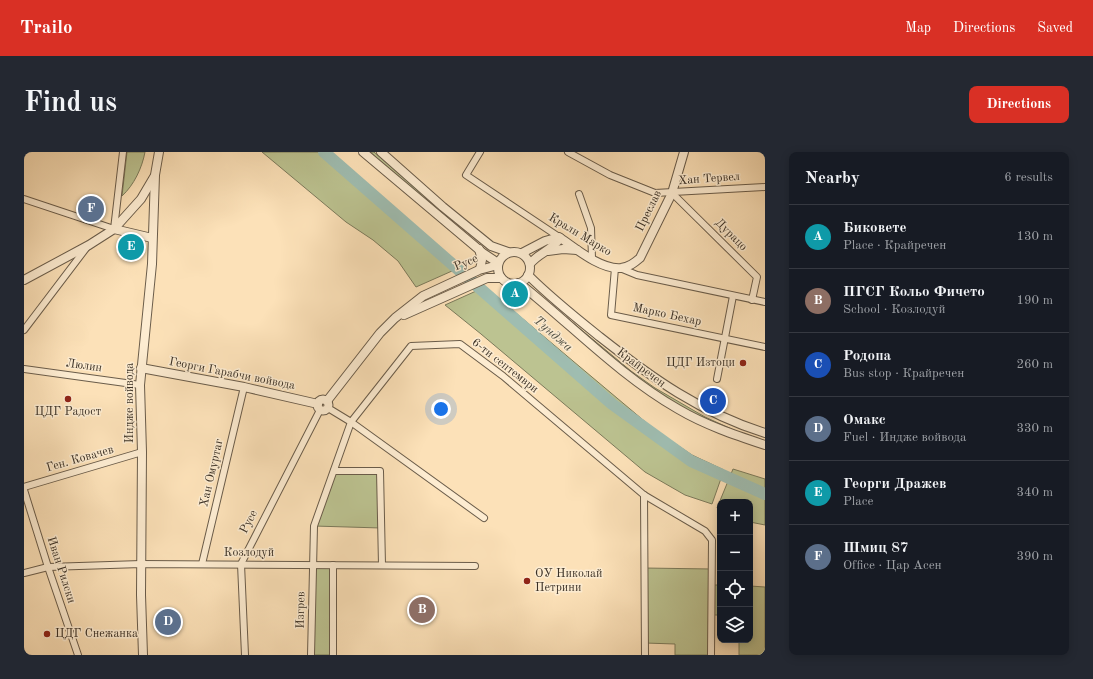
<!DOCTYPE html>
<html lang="en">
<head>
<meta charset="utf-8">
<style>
  :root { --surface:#171b24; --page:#242831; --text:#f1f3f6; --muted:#9ea1a6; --line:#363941; --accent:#d93025 }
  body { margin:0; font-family:"Old Standard TT",serif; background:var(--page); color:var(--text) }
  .controls { position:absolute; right:12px; bottom:12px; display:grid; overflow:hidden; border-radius:8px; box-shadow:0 2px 10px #0003 }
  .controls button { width:36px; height:36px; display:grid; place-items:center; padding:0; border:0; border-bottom:1px solid var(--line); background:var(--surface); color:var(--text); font:20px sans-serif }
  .you { position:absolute; left:417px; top:257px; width:14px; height:14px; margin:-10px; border:3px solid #fff; border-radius:50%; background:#1a73e8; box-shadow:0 0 0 6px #1a73e833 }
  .badge { display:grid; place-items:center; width:26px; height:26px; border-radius:50%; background:var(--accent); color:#fff; font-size:13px; font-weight:700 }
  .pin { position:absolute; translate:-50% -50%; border:2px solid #fff; box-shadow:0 1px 4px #0006 }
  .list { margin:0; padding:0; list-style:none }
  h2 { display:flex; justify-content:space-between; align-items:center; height:52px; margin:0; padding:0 16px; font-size:17px }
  h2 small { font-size:13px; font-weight:400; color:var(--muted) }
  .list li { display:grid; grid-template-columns:26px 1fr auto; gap:12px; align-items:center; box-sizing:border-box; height:64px; padding:0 16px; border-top:1px solid var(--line) }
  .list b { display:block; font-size:15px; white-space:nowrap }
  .list p { margin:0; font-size:13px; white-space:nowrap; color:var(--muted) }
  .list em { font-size:13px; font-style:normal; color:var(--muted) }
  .icon { flex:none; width:22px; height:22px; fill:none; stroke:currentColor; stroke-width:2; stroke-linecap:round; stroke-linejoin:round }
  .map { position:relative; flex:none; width:741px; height:503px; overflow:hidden; border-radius:8px }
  header { display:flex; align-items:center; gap:24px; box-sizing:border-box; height:56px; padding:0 20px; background:var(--accent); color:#fff }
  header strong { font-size:19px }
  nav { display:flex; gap:22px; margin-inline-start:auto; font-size:14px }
  .intro { display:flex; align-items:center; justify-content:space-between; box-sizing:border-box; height:96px; padding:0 24px }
  h1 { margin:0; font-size:28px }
  .button { padding:10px 18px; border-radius:8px; background:var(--accent); color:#fff; font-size:14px; font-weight:700 }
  main { display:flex; gap:24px; padding:0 24px }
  aside { flex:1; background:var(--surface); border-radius:8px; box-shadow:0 2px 10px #0003 }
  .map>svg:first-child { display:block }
  .green { fill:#bcc391; stroke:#7b7a5b }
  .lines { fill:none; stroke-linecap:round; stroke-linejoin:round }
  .river { stroke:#9fbdb1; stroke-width:12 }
  .minor-casing { stroke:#6a5c4a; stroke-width:8 }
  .tertiary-casing { stroke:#6a5c4a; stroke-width:10 }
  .minor { stroke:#fdecd1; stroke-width:6 }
  .tertiary { stroke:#fdecd1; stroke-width:8 }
  .poi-dot { fill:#8f2418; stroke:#fdecd1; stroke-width:1.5 }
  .labels { text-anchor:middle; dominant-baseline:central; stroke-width:3; stroke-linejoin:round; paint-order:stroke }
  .street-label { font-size:12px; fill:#3a3025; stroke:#fdecd1 }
  .poi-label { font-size:12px; fill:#3a3025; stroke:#fdecd1; text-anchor:start }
  .water-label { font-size:13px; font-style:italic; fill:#535348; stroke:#fdecd1 }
</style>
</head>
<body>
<header>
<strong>Trailo</strong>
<nav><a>Map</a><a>Directions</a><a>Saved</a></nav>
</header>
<div class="intro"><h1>Find us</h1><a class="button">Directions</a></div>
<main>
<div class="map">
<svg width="741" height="503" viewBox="0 0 741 503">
  <rect width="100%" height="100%" fill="#fce1b8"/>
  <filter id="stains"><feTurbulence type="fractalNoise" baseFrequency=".005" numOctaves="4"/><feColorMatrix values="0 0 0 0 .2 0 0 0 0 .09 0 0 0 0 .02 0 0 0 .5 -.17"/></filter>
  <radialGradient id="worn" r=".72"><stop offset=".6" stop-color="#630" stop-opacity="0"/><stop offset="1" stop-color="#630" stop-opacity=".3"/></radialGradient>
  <g class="green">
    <path d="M103,0H121C118,16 110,33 98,44Z"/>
    <path d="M238,0H306L437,115L392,135L374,109L349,88L322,70Z"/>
    <path d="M346,0H350L418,57C393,45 367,18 346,0Z"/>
    <path d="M461,135L631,278L668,303L700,318L688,352L661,343L621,320L457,182L421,153Z"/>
    <path d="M542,165L607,219L631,236L681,265L712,279C702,275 691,272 681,267C628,243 585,204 541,166Z"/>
    <path d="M709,317L741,327V373L726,370V350H696V358L693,356Z"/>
    <path d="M310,319H356L357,376L290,374Z"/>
    <path d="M288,412L309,413V503H287Z"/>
    <path d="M620,416L688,417V433H696V463H688L687,503H651V492L621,491Z"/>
    <path d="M726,434L741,435V503H715V488H726Z"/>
  </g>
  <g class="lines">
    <path class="river" d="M300,0L588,252L667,309L741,342"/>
    <defs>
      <g id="minor">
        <path d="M456,0L442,23L535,85"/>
        <path d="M544,0L586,23L631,41L741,35"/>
        <path d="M648,41L733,125L728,148"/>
        <path d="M555,42L567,76L568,106"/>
        <path d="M0,47L90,77L99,0"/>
        <path d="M591,116L587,163L741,195"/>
        <path d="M596,116L613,123L741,150"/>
        <path d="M0,178L63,95"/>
        <path d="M0,217L116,233"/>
        <path d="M693,227L709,144"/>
        <path d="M304,256L327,270L460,366"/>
        <path d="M310,319H356L358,413"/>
        <path d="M0,335L118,300"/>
        <path d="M0,338L24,415L54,503"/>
        <path d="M620,343L621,503"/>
        <path d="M178,412L220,235"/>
        <path d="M0,421L24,415L117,412L451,414"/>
        <path d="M221,503L217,412L296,258"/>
        <path d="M287,503L290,374L327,270L387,194L436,192L479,224L620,343L681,379L688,388L687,503"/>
        <path d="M309,503V413"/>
      </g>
      <g id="tertiary">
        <path d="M339,0L459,101L474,111"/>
        <path d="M357,0L419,55L467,94L484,100"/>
        <path d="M90,77L128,86"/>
        <path d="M455,97L458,108L456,117"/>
        <path d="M524,99L539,97L553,98"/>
        <circle cx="490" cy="116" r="16"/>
        <path d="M498,101L521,89L535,85C551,96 577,118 597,116C605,115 610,111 616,106L648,41L660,0"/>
        <path d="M506,112C514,101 529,98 536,86"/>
        <path d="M504,123C527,146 551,165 576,185C628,226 677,261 741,281"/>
        <path d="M0,128L65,93L90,77L117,47L130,25"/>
        <path d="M495,131C548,173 595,223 654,257C681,273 711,283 741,293"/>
        <path d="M380,163L463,126H477"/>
        <path d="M117,216L220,235L294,252"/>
        <circle cx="299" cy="253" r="5.5"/>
        <path d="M303,249L356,181L371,166L399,144L455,118L474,113"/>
        <path d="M119,503L117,443L118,300L116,233L128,112L131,23L135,0"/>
      </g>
    </defs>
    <use href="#minor" class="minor-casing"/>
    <use href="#tertiary" class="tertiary-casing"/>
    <use href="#minor" class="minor"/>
    <use href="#tertiary" class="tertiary"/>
  </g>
  <g class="poi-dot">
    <circle cx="719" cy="211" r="4"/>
    <circle cx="44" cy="247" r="4"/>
    <circle cx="503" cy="429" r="4"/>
    <circle cx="23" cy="482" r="4"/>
  </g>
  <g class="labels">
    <g class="street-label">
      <text transform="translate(685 27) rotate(-4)">Хан Тервел</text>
      <text transform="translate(625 59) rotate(-64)">Преслав</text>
      <text transform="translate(556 83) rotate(31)">Крали Марко</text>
      <text transform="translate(707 83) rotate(45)">Дурацо</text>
      <text transform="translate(442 111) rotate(-23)">Русе</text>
      <text transform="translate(643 163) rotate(12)">Марко Бехар</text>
      <text transform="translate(60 214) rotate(8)">Люлин</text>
      <text transform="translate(481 214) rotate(38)">6-ти септември</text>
      <text transform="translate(617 216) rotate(37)">Крайречен</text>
      <text transform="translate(208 222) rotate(11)">Георги Гарабчи войвода</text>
      <text transform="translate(106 251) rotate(-90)">Индже войвода</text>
      <text transform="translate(56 307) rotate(-16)">Ген. Ковачев</text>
      <text transform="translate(188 321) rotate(-77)">Хан Омуртаг</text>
      <text transform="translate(225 370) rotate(-63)">Русе</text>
      <text x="225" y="401">Козлодуй</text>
      <text transform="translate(37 418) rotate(72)">Иван Рилски</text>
      <text transform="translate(277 458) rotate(-89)">Изгрев</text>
    </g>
    <g class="poi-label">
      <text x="711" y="211" text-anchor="end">ЦДГ Изтоци</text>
      <text x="44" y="260" text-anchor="middle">ЦДГ Радост</text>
      <text x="511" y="422">ОУ Николай<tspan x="511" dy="14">Петрини</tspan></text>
      <text x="31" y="482">ЦДГ Снежанка</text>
    </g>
    <g class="water-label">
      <text transform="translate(529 182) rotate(41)">Тунджа</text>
    </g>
  </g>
  <rect width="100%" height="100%" filter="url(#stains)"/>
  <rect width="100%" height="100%" fill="url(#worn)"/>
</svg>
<div class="controls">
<button>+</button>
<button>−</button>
<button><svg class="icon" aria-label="locate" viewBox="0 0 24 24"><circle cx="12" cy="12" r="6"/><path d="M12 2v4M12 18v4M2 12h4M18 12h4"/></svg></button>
<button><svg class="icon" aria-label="layers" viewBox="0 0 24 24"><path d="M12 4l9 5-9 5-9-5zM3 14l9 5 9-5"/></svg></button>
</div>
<div class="you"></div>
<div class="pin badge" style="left:491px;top:142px;background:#0f9aa8">A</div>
<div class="pin badge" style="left:398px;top:458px;background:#8d6e63">B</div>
<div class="pin badge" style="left:689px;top:249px;background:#1a4fb4">C</div>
<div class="pin badge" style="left:144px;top:470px;background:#5c6f8a">D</div>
<div class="pin badge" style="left:107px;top:95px;background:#0f9aa8">E</div>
<div class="pin badge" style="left:67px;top:57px;background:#5c6f8a">F</div>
</div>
<aside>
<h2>Nearby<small>6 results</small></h2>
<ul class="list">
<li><span class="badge" style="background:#0f9aa8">A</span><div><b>Биковете</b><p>Place · Крайречен</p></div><em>130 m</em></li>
<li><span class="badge" style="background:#8d6e63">B</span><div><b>ПГСГ Кольо Фичето</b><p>School · Козлодуй</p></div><em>190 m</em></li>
<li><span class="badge" style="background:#1a4fb4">C</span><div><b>Родопа</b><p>Bus stop · Крайречен</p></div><em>260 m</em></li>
<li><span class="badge" style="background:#5c6f8a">D</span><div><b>Омакс</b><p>Fuel · Индже войвода</p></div><em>330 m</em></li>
<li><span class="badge" style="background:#0f9aa8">E</span><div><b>Георги Дражев</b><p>Place</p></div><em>340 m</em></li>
<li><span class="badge" style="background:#5c6f8a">F</span><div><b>Шмиц 87</b><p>Office · Цар Асен</p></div><em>390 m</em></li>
</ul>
</aside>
</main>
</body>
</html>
